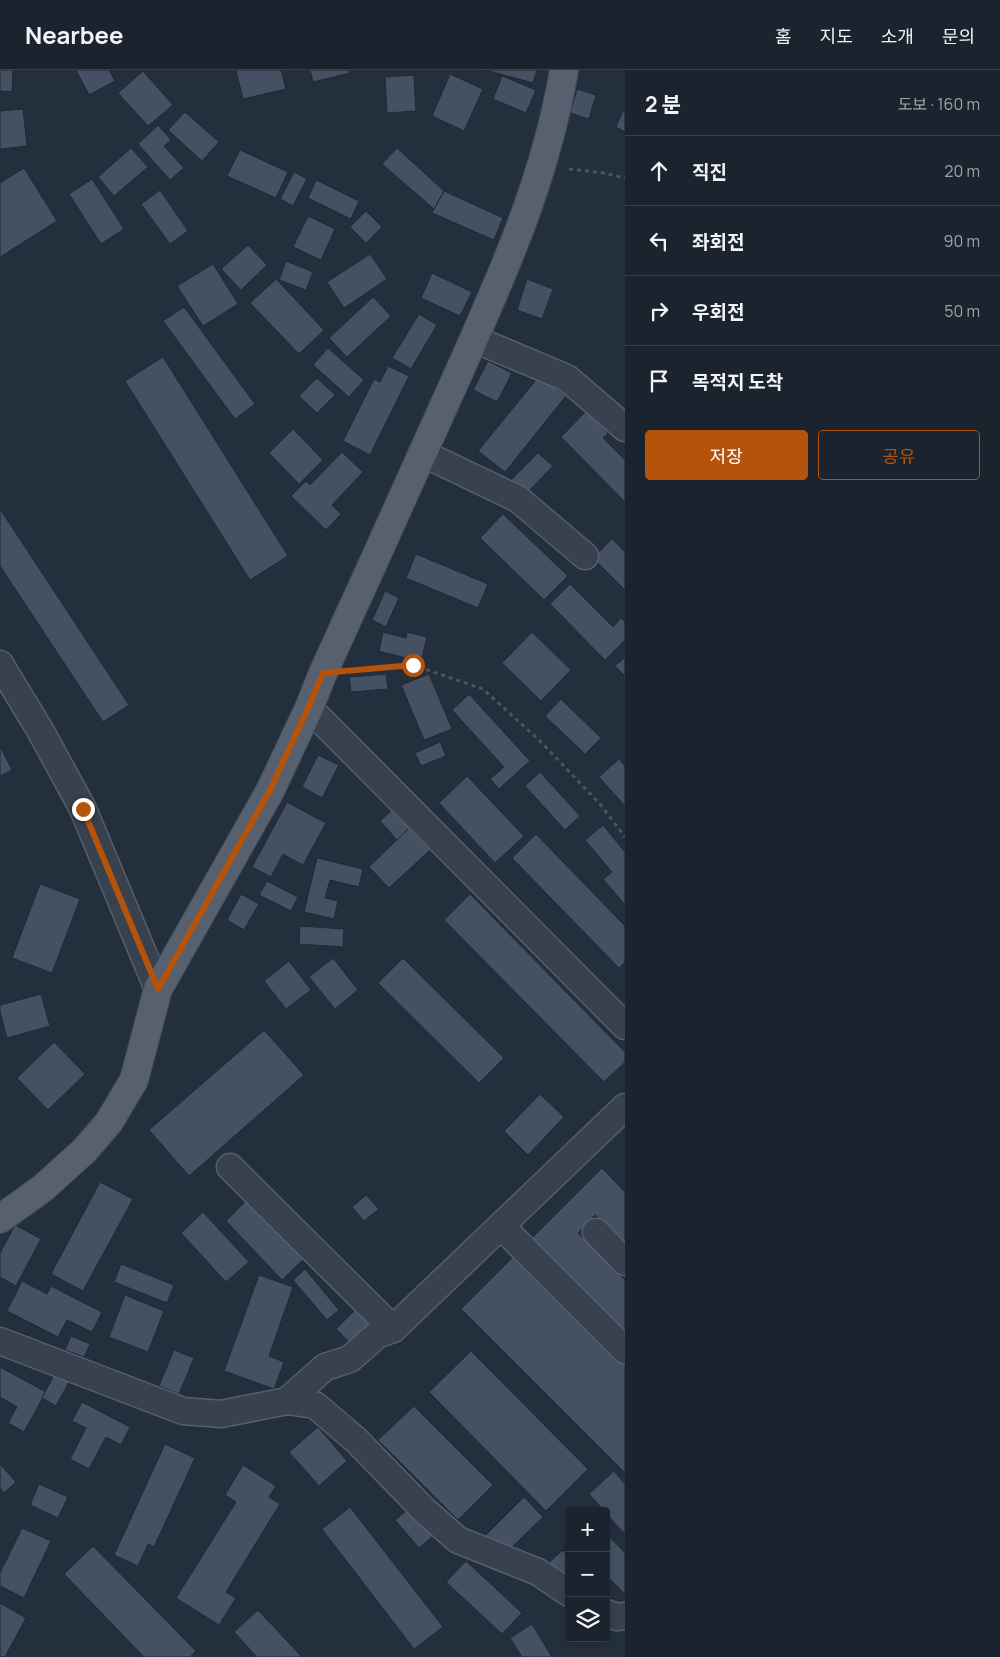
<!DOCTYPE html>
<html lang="ko">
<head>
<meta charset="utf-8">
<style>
  :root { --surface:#1b232e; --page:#242b36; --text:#f1f3f6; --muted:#a0a4aa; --line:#39404a; --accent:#b45309 }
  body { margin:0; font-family:Manrope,"Noto Sans KR",sans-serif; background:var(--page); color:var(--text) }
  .controls { position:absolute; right:15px; bottom:15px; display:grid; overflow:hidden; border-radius:5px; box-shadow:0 2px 8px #0003 }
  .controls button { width:45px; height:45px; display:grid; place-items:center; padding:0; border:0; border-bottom:1px solid var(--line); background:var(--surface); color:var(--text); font:25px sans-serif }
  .stop { position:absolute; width:15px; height:15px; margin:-11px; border:4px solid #b45309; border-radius:50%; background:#fff }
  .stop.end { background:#b45309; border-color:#fff; box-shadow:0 1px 5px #0008 }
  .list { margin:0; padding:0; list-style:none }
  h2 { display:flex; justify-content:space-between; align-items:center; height:65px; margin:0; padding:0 20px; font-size:21px }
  h2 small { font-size:16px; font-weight:400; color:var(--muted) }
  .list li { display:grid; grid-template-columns:32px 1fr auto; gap:15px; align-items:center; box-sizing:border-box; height:70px; padding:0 20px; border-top:1px solid var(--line) }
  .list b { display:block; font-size:19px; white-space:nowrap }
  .list em { font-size:16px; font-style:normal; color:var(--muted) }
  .actions { display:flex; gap:10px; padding:15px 20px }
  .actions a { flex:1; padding:11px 0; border:1px solid var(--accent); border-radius:5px; text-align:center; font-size:18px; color:var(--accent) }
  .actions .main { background:var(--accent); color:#fff }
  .icon { flex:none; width:28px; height:28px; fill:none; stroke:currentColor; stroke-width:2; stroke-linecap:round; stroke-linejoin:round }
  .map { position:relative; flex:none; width:625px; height:1587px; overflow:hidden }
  header { display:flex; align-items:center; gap:30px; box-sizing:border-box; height:70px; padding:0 25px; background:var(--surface); border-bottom:1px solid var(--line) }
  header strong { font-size:24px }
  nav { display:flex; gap:28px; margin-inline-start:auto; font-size:18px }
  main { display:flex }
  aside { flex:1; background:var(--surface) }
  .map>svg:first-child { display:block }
  .building { fill:#455162; stroke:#1f2835 }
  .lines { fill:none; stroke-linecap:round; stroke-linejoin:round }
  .minor-casing { stroke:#565f6c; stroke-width:29 }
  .major-casing { stroke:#414a57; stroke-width:30 }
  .path { stroke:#44595c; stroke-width:3; stroke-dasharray:4 4; stroke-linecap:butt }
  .minor { stroke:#38414e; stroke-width:26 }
  .major { stroke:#56606e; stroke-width:28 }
  .route { stroke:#b45309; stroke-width:6 }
</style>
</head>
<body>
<header>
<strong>Nearbee</strong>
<nav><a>홈</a><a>지도</a><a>소개</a><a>문의</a></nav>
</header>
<main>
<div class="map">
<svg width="625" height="1587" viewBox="0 0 625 1587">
  <rect width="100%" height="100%" fill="#242f3e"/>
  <g class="building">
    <path d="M0,0H13L12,22L0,21Z"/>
    <path d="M76,0H109L115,11L89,25Z"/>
    <path d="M236,0H281L286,19L243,29Z"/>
    <path d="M310,0H349L350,3L313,12Z"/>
    <path d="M486,0H537L533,13Z"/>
    <path d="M143,1L173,35L148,56L118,23Z"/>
    <path d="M450,4L483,19L464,61L432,46Z"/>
    <path d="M414,5L416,41L387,43L385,7Z"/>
    <path d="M502,6L536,20L526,43L493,29Z"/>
    <path d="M577,19L596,25L589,49L570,43Z"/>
    <path d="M23,39L27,76L0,79V41Z"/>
    <path d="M623,41L625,42V62L616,57Z"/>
    <path d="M185,42L219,72L202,91L168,60Z"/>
    <path d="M158,55L171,70L164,76L184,98L170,110L138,74Z"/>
    <path d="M131,78L148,97L114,126L98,107Z"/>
    <path d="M397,78L444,121L434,139L382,94Z"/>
    <path d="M240,80L288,102L276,128L227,106Z"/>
    <path d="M24,98L57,151L0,187V113Z"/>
    <path d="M294,102L307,109L293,136L280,129Z"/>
    <path d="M92,109L124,159L101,174L69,124Z"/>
    <path d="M316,110L359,131L351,149L308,128Z"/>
    <path d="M160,120L188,161L170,174L141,134Z"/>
    <path d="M444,121L503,148L494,170L432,143Z"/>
    <path d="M366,141L382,157L366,173L350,157Z"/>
    <path d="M308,146L335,159L321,190L293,177Z"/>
    <path d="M248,175L267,195L241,220L221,199Z"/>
    <path d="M370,184L387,209L344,238L327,212Z"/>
    <path d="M286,191L313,202L306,220L279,210Z"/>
    <path d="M213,194L238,234L203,256L177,216Z"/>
    <path d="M432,203L472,222L460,246L421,228Z"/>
    <path d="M276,209L324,260L299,284L250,233Z"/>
    <path d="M527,209L553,219L542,249L517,240Z"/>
    <path d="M373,227L391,246L347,287L329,268Z"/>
    <path d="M184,237L255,334L235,349L163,251Z"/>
    <path d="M419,244L437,255L411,299L392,288Z"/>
    <path d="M328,278L364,310L349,327L313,295Z"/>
    <path d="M163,287L288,486L250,510L125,311Z"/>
    <path d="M488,291L512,303L497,332L473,320Z"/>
    <path d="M388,296L409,306L370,385L343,371L374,309L380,312Z"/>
    <path d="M540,305L566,326L505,402L478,381Z"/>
    <path d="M317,308L335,325L317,343L299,326Z"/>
    <path d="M586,341L608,363L603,368L625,390V432L561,367Z"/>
    <path d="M293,359L323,390L299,414L269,383Z"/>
    <path d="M342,382L363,402L332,435L341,444L326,460L291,426L306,411L310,415Z"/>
    <path d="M538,383L553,396L526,424L511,410Z"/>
    <path d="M0,439L129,635L103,652L0,496Z"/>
    <path d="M503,444L568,506L544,530L480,468Z"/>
    <path d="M612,469L625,482V520L593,488Z"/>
    <path d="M416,484L488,514L478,538L406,508Z"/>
    <path d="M570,514L613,557L621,548L625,552V570L605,590L550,534Z"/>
    <path d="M385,521L399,528L386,557L372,550Z"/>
    <path d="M383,562L406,568L407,562L427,567L421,592L379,581Z"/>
    <path d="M532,562L571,600L541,631L502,593Z"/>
    <path d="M625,587V606L615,596Z"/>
    <path d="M386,604L388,619L351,622L349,607Z"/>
    <path d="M429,604L452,659L424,670L401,615Z"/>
    <path d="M469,624L530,691L499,719L490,709L504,697L452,640Z"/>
    <path d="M561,629L601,668L585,684L545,646Z"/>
    <path d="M440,672L446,686L421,696L415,683Z"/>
    <path d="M0,676L12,700L0,706Z"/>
    <path d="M318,685L339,695L322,728L302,717Z"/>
    <path d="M619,689L625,696V736L599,707Z"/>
    <path d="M540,702L580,746L565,760L525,716Z"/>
    <path d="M467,706L524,766L495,793L439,733Z"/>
    <path d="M287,732L326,753L303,795L283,784L271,807L252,797Z"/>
    <path d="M392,740L409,758L397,770L380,751Z"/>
    <path d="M603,755L625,782V835L603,809L612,802L585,770Z"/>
    <path d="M409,758L430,780L389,818L369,797Z"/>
    <path d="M536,764L625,856V892L619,898L512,788Z"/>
    <path d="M317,788L363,799L359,817L330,810L325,828L338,831L334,849L304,842Z"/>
    <path d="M267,811L298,827L291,841L259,825Z"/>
    <path d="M40,814L80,829L52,903L12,888Z"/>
    <path d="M241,824L259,834L244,860L227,850Z"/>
    <path d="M470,824L625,982V992L604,1012L444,850Z"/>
    <path d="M300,856L344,859L343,877L299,874Z"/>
    <path d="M333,888L358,920L335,939L309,907Z"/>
    <path d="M403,888L504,988L479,1013L378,913Z"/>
    <path d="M289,891L311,920L286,939L264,911Z"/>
    <path d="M41,924L50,956L7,968L0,942V935Z"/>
    <path d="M264,960L304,1005L189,1106L149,1060Z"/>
    <path d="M54,972L85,1004L48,1040L17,1008Z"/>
    <path d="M540,1024L564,1047L528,1085L504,1061Z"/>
    <path d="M602,1098L625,1122V1175L595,1145L578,1163L625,1210V1262L532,1168Z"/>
    <path d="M100,1112L133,1129L83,1221L51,1204Z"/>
    <path d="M366,1125L379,1139L364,1151L352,1137Z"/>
    <path d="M250,1127L307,1186L282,1210L226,1151Z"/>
    <path d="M203,1142L249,1192L226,1212L181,1163Z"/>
    <path d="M15,1155L41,1169L16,1216L0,1207V1183Z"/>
    <path d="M516,1184L625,1294V1403L461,1239Z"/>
    <path d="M121,1194L174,1215L167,1233L114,1212Z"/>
    <path d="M305,1199L339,1240L327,1250L293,1210Z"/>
    <path d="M259,1205L293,1217L269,1286L284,1292L274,1319L224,1301Z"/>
    <path d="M22,1211L47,1224L51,1216L102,1242L92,1262L67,1250L58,1267L7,1241Z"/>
    <path d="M125,1225L164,1241L148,1282L109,1267Z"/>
    <path d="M357,1238L375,1255L354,1277L336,1259Z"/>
    <path d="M71,1266L90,1274L84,1287L65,1280Z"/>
    <path d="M174,1280L194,1288L179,1324L159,1316Z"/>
    <path d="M471,1281L588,1399L546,1441L429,1322Z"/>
    <path d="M0,1297L46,1322L24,1362L8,1353L17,1337L0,1327Z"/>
    <path d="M54,1305L69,1312L56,1336L42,1328Z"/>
    <path d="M82,1332L130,1357L121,1375L106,1367L89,1399L70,1389L86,1358L72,1351Z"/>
    <path d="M414,1336L493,1415L458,1450L378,1370Z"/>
    <path d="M318,1357L347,1391L319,1416L289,1382Z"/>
    <path d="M165,1374L195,1388L154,1477L148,1474L138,1496L114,1485Z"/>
    <path d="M0,1394L16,1412L4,1423L0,1418Z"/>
    <path d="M243,1395L276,1416L269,1427L280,1434L226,1522L236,1528L219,1555L176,1528L236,1432L225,1425Z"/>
    <path d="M614,1401L625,1414V1464L606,1444V1441H604L589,1424Z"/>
    <path d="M39,1414L68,1427L58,1448L30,1435Z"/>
    <path d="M524,1427L543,1447L509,1480L481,1470Z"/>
    <path d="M350,1437L443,1557L414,1579L322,1459Z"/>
    <path d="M410,1438L433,1466L419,1478L395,1450Z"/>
    <path d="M22,1458L51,1471L24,1528L0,1516V1503Z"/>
    <path d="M606,1463L625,1483V1524L606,1505Z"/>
    <path d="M93,1476L196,1581L190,1587H144L64,1504Z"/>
    <path d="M563,1480L569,1487V1502L561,1510L547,1494Z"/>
    <path d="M466,1491L522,1543L502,1564L446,1512Z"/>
    <path d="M0,1533L26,1548L5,1587H0Z"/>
    <path d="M258,1540L302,1587H257L234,1562Z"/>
    <path d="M532,1554L552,1587H522L510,1568Z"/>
  </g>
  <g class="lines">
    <defs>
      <g id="minor">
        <path d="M474,269L567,308L625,358"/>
        <path d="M422,383L518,429L585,486"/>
        <path d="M0,594L40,660L83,739L158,919"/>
        <path d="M309,638L625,956"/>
        <path d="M230,1097L393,1259"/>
        <path d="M501,1156L625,1280"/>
        <path d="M596,1162L625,1192"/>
        <path d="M0,1271L183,1341L221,1344L287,1331L315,1335L356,1370L425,1441L458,1470L538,1502L569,1523"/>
        <path d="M287,1331L325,1297L350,1289L377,1265L393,1259L625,1037"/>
        <path d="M606,1543L617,1547L625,1546"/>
      </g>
      <path id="major" d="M0,1149L43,1118L85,1080L109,1052L134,1010L158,919L270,721L309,638L323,603C366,509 409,414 451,320C498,215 545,114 564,0"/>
    </defs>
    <use href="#minor" class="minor-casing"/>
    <use href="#major" class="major-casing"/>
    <g class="path">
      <path d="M569,99L604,103L625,108"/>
      <path d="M355,600L413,595L483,619L540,671L600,734L625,767"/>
    </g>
    <use href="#minor" class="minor"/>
    <use href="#major" class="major"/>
  </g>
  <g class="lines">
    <path class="route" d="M83,739L158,919L270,720L308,638L323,603L413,595"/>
  </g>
</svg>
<div class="controls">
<button>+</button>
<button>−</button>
<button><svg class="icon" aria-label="layers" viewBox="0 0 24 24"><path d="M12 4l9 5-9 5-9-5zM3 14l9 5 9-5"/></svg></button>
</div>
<div class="stop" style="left:413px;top:595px"></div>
<div class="stop end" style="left:83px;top:739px"></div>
</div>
<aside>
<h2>2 분<small>도보 · 160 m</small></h2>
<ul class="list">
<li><svg class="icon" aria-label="ahead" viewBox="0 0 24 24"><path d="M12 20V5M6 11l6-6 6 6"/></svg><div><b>직진</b></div><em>20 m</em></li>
<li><svg class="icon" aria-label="left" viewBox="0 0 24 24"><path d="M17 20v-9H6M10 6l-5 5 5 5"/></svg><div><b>좌회전</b></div><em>90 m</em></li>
<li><svg class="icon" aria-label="right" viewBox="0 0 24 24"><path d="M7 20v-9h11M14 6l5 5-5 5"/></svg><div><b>우회전</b></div><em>50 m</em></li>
<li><svg class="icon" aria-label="arrive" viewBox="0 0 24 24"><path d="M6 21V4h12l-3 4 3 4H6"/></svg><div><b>목적지 도착</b></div></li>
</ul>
<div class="actions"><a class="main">저장</a><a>공유</a></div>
</aside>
</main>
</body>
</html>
